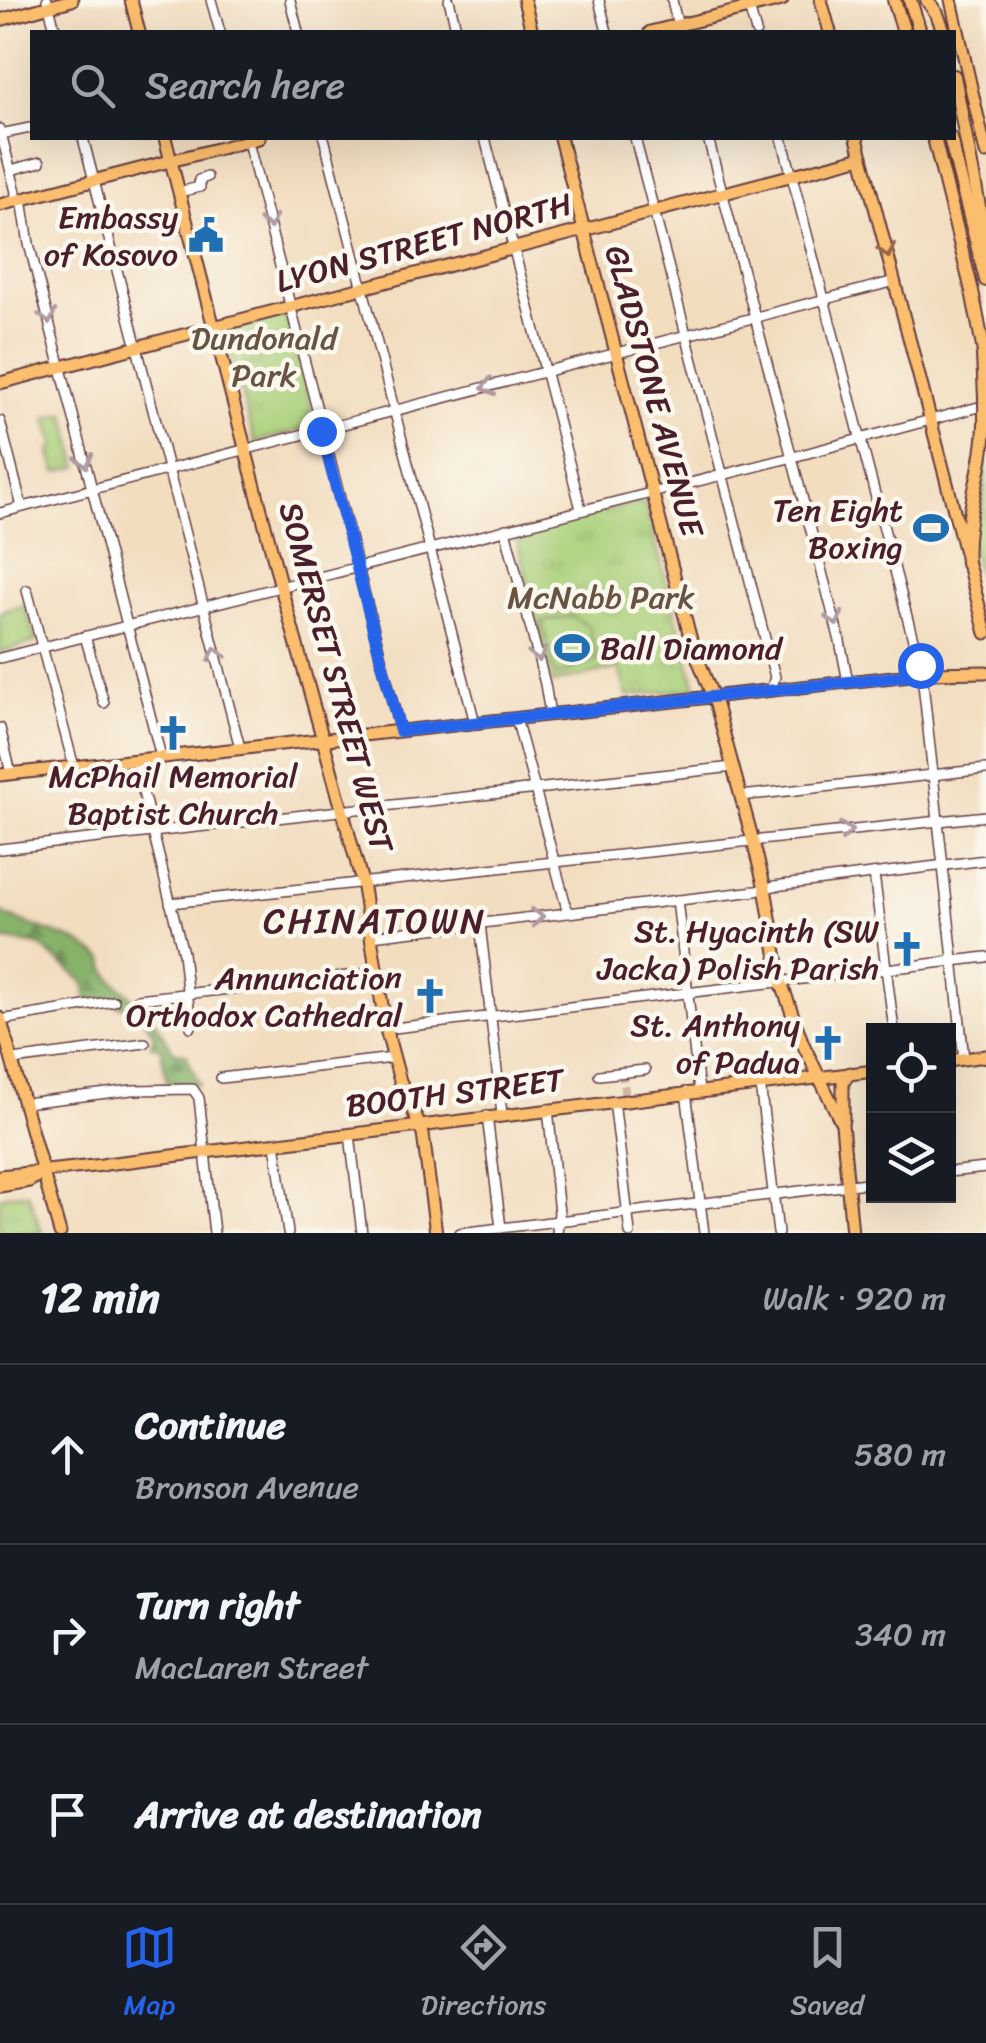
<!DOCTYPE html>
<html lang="en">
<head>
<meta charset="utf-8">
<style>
  :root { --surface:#171b24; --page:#20242c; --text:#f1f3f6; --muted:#9ea1a6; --line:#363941; --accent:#2563eb }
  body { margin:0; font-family:Sriracha,sans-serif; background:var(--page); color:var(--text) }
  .controls { position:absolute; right:30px; bottom:30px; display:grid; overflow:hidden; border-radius:0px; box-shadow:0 10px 40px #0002 }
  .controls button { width:90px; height:90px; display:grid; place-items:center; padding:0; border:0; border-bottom:2px solid var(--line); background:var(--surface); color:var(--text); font:50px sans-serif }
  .stop { position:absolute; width:30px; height:30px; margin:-22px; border:8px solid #2563eb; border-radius:50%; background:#fff }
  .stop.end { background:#2563eb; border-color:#fff; box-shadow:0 2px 10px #0008 }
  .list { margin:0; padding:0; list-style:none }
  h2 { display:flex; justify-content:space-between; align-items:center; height:130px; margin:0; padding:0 40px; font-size:42px }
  h2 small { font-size:32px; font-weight:400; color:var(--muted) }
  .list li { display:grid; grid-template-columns:65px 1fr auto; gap:30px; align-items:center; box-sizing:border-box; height:180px; padding:0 40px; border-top:2px solid var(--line) }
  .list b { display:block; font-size:38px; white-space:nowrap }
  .list p { margin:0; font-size:32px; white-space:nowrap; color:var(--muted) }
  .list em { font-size:32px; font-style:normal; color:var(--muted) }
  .icon { flex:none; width:55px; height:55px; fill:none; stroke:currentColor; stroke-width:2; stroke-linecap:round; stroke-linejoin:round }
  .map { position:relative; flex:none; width:986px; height:1233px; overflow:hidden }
  .search { position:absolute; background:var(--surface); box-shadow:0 10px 40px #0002; left:30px; right:30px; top:30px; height:110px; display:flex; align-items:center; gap:25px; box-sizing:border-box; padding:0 35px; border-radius:0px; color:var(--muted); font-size:38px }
  .sheet { height:670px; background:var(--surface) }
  nav { display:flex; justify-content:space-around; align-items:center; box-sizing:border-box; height:140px; border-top:2px solid var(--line); background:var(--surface); font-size:28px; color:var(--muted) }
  nav a { display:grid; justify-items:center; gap:5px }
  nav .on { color:var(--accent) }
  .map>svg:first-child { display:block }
  .grass { fill:url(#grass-tufts); stroke:#7a7852; stroke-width:2.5 }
  .forest { fill:url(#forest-firs); stroke:#68684a; stroke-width:2.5 }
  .pitch { fill:#aad07a; stroke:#7a7852; stroke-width:2.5 }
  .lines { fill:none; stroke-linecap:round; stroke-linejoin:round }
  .minor-tunnel { stroke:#d0b7a1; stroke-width:9; stroke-dasharray:9 4.5; stroke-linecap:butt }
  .minor-casing { stroke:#633c41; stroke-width:12 }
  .major-casing { stroke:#633c41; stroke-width:15 }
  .highway-casing { stroke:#633c41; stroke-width:16 }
  .minor { stroke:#fff; stroke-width:9 }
  .major { stroke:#fbbd6e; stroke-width:11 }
  .highway { stroke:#fbbd6e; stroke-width:12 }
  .highway-bridge-casing { stroke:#633c41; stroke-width:16; stroke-linecap:butt }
  .highway-bridge { stroke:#fbbd6e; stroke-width:12 }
  .oneway { stroke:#ae9aa0 }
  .oneway2 { stroke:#9a6649 }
  .route { stroke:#2563eb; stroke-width:12 }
  .labels { text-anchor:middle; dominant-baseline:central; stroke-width:9; stroke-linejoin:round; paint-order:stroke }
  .poi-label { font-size:32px; fill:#4a1f2b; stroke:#fbf7ec; text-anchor:end }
  .street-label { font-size:32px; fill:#4a1f2b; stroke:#fbf7ec }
  .park-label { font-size:32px; fill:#675443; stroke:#fbf7ec }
  .neighbourhood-label { font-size:35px; letter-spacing:2.5px; fill:#4a1f2b; stroke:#fbf7ec }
</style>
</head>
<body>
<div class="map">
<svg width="986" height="1233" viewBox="0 0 986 1233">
  <defs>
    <pattern id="grass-tufts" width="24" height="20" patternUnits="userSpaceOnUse" patternTransform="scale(2.5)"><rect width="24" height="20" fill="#aad07a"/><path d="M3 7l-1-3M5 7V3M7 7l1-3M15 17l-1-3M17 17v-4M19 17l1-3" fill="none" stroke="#94b26a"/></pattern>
    <pattern id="forest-firs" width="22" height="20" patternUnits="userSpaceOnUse" patternTransform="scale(2.5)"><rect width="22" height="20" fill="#87b26a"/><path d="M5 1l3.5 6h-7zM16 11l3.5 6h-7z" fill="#709057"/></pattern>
  </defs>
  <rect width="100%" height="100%" fill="#fbf7ec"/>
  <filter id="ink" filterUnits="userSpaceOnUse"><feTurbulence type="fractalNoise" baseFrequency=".01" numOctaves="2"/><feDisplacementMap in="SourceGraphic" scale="20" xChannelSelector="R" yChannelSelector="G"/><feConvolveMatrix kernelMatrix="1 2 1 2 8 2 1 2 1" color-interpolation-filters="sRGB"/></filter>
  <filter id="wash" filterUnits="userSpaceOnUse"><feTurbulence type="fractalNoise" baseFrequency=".0048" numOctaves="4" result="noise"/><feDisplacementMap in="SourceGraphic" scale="40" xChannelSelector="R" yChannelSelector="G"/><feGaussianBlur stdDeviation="2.25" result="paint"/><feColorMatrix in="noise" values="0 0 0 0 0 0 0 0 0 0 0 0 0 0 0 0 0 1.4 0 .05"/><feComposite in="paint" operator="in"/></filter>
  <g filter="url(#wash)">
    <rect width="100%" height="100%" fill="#f2ddbf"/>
    <g class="grass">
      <path d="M286,314L316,426L255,442L224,333L227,329Z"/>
      <path d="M65,413L79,467L57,472L50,450L55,447L47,418Z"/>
      <path d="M986,439V601L967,534Z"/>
      <path d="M644,501L695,685L692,689L627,696L619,668L552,683L516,535L565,522V519Z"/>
      <path d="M21,1193L28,1194L42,1233H0V1196Z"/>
    </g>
    <path class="forest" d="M0,910L6,916L78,942L104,959C105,982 127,989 140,1006L145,1005L173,1051L186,1054L199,1085L167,1083L161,1048L151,1045L154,1035C142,1015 140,1008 116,1005L112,998L87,1001L84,982L39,945L0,939Z"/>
    <g class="pitch">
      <path d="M25,605L36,642L0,652V612Z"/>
      <path d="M572,616L589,627L597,660L556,676L542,622Z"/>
    </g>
  </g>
  <g filter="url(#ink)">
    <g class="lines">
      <path class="minor-tunnel" d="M622,1072L625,1094"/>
      <defs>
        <g id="minor">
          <path d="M47,0L56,32"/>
          <path d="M211,0L220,32"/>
          <path d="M290,0L298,32"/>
          <path d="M449,0L457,32"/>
          <path d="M599,0L607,32"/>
          <path d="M672,0L679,32"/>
          <path d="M747,0L756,32"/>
          <path d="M0,129L16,192L15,201"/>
          <path d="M1,134L30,128"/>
          <path d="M83,138L240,748"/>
          <path d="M247,138L400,731"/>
          <path d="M324,138L475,723"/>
          <path d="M485,138L581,509"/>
          <path d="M635,138L775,677L771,690"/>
          <path d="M708,138L840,641L848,682"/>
          <path d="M782,138L922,674L964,1059"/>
          <path d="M11,170L40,162"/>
          <path d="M179,192L200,187L199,180L207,177"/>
          <path d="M22,199L29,244L161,757"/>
          <path d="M78,220L103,213"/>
          <path d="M0,421L22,507"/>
          <path d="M0,513L895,281"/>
          <path d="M505,529L545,684L550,714"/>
          <path d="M27,590L74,767"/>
          <path d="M85,636L104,703"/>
          <path d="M0,658L793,457L986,405"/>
          <path d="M516,718L568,913"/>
          <path d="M0,728L11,773"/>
          <path d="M135,760L183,953L191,1027"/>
          <path d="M741,796L986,769"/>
          <path d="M0,849L733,767"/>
          <path d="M874,874L894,1030"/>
          <path d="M677,900L699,1091"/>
          <path d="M170,903L986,816"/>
          <path d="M480,924L502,1114"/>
          <path d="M371,936L756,891L774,886L986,860"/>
          <path d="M138,999L375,973"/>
          <path d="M1,1020L114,1001"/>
          <path d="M386,1029L986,957"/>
          <path d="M13,1060L145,1043"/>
          <path d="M599,1075L645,1070"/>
          <path d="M221,1078L393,1058"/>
          <path d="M760,1084L778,1233"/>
          <path d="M686,1092L704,1233"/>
          <path d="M614,1101L630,1233"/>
          <path d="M25,1103L132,1090L193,1089L199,1098L214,1233"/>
          <path d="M548,1109L559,1213L557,1233"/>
          <path d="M487,1116L501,1228"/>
          <path d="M350,1135L362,1233"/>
          <path d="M275,1143L288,1233"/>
          <path d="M948,1172L986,1168"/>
          <path d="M460,1233L874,1182"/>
        </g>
        <g id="major">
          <path d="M131,0L139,32"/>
          <path d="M524,0L532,32"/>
          <path d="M821,0L830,32"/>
          <path d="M951,0L986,153"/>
          <path d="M0,20L72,0"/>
          <path d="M650,32L782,0"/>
          <path d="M165,138L282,591L362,882L386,1029L400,1081L423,1134L436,1233"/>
          <path d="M560,138L692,644L716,705L751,834L765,888L781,982L803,1044L842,1124L852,1233"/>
          <path d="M857,138L986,633"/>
          <path d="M0,205L259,138"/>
          <path d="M0,383L862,157"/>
          <path d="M0,775L929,673L986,672"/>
          <path d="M0,1018L60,1233"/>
          <path d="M948,1061L986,1056"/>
          <path d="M843,1120V1082L850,1073"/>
          <path d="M106,1164L874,1071"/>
          <path d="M0,1176L103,1165"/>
          <path d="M0,1186L29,1181L44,1172"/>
        </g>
        <g id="highway">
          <path d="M894,0L904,32"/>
          <path d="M910,0L920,32"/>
          <path d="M927,0L937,14L944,32"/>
          <path d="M954,76L985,238L986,261"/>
          <path d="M934,138L972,291L986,362"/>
          <path d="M950,138L986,280"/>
          <path d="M983,355L985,398"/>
          <path d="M967,563C963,514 986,467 985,417"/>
        </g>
      </defs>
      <use href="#minor" class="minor-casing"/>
      <use href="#major" class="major-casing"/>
      <use href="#highway" class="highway-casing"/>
      <use href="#minor" class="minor"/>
      <use href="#major" class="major"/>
      <use href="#highway" class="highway"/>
      <defs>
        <path id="highway-bridge" d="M985,398V417"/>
      </defs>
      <use href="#highway-bridge" class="highway-bridge-casing"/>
      <use href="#highway-bridge" class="highway-bridge"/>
    </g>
    <defs><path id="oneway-chevron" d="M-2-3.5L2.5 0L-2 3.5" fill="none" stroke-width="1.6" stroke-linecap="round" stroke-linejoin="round" transform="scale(2.5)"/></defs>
    <g class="oneway">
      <use href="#oneway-chevron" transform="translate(269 222) rotate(75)"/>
      <use href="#oneway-chevron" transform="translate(48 317) rotate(76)"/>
      <use href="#oneway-chevron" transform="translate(488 387) rotate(166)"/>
      <use href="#oneway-chevron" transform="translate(85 461) rotate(76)"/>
      <use href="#oneway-chevron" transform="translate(835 619) rotate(75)"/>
      <use href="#oneway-chevron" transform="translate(216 654) rotate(-104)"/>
      <use href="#oneway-chevron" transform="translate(538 655) rotate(76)"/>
      <use href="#oneway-chevron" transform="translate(846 831) rotate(-6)"/>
      <use href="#oneway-chevron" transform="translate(537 917) rotate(-7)"/>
    </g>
    <use class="oneway2" href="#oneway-chevron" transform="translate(887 251) rotate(75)"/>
  </g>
  <g class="lines" filter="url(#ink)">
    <path class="route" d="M321,431L400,731L922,674L920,665"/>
  </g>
  <defs>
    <symbol id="civic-bare" viewBox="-9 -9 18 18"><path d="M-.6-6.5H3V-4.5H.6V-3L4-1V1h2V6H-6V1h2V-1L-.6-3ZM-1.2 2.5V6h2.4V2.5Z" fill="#1f6fb2" stroke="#fbf7ec" stroke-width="2.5" paint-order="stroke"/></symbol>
    <symbol id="stadium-bare" viewBox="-9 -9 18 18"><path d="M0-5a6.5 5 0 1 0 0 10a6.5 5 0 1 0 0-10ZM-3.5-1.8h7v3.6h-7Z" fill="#1f6fb2" stroke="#fbf7ec" stroke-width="2.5" paint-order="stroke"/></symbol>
    <symbol id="church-bare" viewBox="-9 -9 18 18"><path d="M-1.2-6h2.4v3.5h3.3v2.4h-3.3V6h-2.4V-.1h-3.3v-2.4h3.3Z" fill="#1f6fb2" stroke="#fbf7ec" stroke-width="2.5" paint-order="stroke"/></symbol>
  </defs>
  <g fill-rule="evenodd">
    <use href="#civic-bare" x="181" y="210" width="50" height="50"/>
    <use href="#stadium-bare" x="906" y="503" width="50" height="50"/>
    <use href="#stadium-bare" x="547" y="623" width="50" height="50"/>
    <use href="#church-bare" x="148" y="708" width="50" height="50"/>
    <use href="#church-bare" x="882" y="924" width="50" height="50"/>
    <use href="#church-bare" x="405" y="971" width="50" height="50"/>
    <use href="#church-bare" x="803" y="1018" width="50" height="50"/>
  </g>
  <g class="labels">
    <g class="poi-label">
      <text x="178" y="217">Embassy<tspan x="178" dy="37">of Kosovo</tspan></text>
      <text x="903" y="510">Ten Eight<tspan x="903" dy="37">Boxing</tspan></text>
      <text x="600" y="648" text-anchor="start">Ball Diamond</text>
      <text x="173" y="776" text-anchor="middle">McPhail Memorial<tspan x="173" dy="37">Baptist Church</tspan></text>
      <text x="879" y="931">St. Hyacinth (SW<tspan x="879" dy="37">Jacka) Polish Parish</tspan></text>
      <text x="402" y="978">Annunciation<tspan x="402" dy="37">Orthodox Cathedral</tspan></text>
      <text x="800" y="1025">St. Anthony<tspan x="800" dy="37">of Padua</tspan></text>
    </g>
    <g class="street-label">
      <text transform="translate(424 243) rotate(-15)">LYON STREET NORTH</text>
      <text transform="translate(654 391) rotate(75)">GLADSTONE AVENUE</text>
      <text transform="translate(336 677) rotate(75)">SOMERSET STREET WEST</text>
      <text transform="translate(455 1093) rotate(-7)">BOOTH STREET</text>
    </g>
    <g class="park-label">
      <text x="264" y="338">Dundonald<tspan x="264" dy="37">Park</tspan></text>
      <text x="601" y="597">McNabb Park</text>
    </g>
    <g class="neighbourhood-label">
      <text x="375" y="921">CHINATOWN</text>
    </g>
  </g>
</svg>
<div class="controls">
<button><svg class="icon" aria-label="locate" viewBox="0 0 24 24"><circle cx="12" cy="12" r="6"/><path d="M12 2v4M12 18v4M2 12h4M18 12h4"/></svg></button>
<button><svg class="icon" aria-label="layers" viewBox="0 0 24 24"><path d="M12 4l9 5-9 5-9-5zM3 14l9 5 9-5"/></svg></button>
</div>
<div class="stop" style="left:920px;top:665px"></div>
<div class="stop end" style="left:321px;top:431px"></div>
<div class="search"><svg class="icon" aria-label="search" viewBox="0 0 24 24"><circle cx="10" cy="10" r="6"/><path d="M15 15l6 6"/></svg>Search here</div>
</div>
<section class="sheet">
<h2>12 min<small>Walk · 920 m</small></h2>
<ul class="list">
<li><svg class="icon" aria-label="ahead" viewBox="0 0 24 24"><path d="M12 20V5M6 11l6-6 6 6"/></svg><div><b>Continue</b><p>Bronson Avenue</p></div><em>580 m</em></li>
<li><svg class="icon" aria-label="right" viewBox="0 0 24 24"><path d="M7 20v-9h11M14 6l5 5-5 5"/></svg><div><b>Turn right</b><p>MacLaren Street</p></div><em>340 m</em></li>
<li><svg class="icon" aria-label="arrive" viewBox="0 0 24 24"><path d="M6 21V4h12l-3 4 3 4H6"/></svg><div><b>Arrive at destination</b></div></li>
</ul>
</section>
<nav>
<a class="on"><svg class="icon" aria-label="map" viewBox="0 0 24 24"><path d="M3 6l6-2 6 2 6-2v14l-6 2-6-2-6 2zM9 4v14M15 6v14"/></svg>Map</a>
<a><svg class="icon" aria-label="directions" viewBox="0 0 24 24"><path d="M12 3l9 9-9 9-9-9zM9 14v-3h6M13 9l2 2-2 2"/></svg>Directions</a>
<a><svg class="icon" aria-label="saved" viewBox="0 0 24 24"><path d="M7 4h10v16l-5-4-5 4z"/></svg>Saved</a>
</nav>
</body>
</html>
